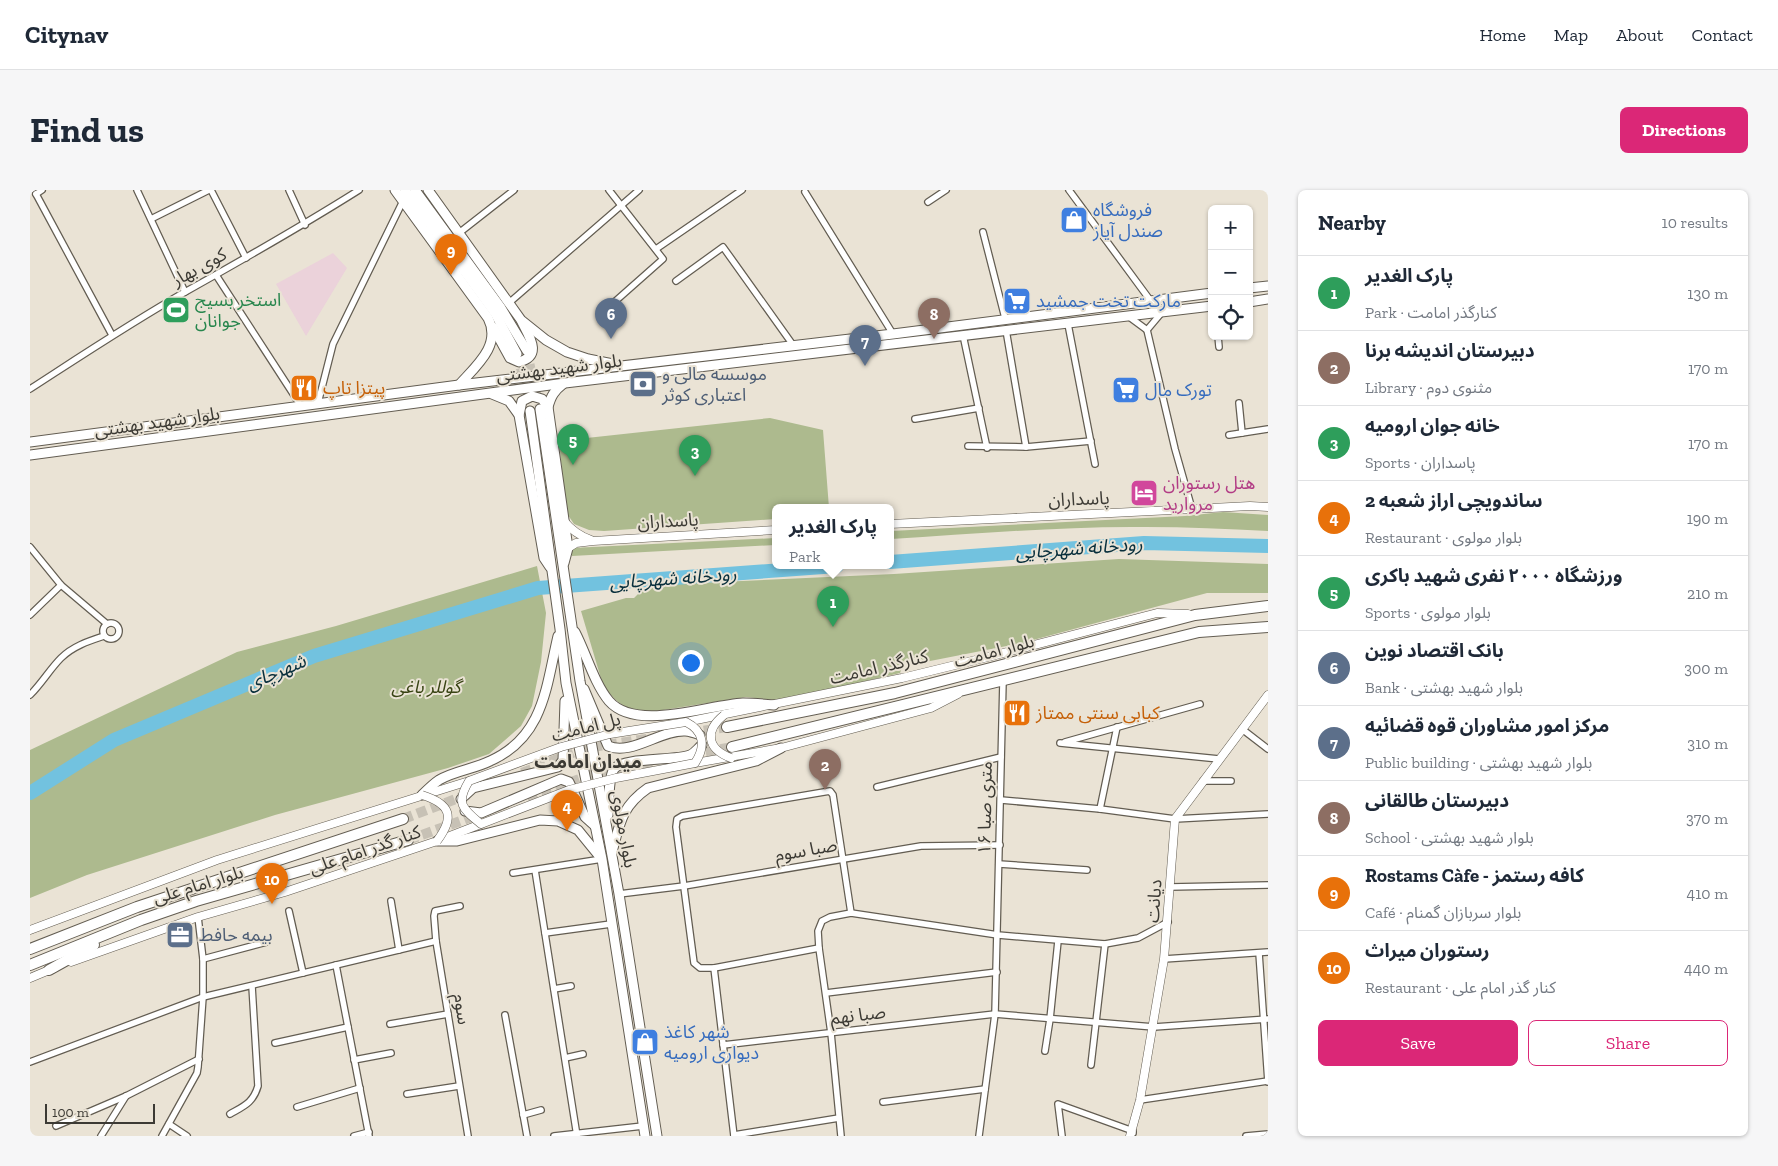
<!DOCTYPE html>
<html lang="en">
<head>
<meta charset="utf-8">
<style>
  :root { --surface:#fff; --page:#f6f6f7; --text:#1f2937; --muted:#747a83; --line:#e0e1e3; --accent:#db2777 }
  body { margin:0; font-family:"Zilla Slab","Noto Sans Arabic",serif; background:var(--page); color:var(--text) }
  .controls { position:absolute; right:15px; top:15px; display:grid; overflow:hidden; border-radius:8px; box-shadow:0 1px 4px #0004 }
  .controls button { width:45px; height:45px; display:grid; place-items:center; padding:0; border:0; border-bottom:1px solid var(--line); background:var(--surface); color:var(--text); font:25px sans-serif }
  .scale { position:absolute; left:15px; bottom:12px; width:110px; box-sizing:border-box; padding-left:5px; border:2px solid #3c3a34; border-top:0; font-size:14px; line-height:18px; white-space:nowrap; color:#3c3a34; -webkit-text-stroke:4px #eae3d5; paint-order:stroke }
  .you { position:absolute; left:660px; top:472px; width:18px; height:18px; margin:-12px; border:4px solid #fff; border-radius:50%; background:#1a73e8; box-shadow:0 0 0 8px #1a73e833 }
  .badge { display:grid; place-items:center; width:32px; height:32px; border-radius:50%; background:var(--accent); color:#fff; font-size:16px; font-weight:700 }
  .pin { position:absolute; translate:-50% -41px; filter:drop-shadow(0 1px 2px #0008) }
  .pin::after { content:''; position:absolute; top:26px; width:18px; height:15px; background:inherit; clip-path:polygon(0 0,100% 0,50% 100%) }
  .popup { position:absolute; left:742px; top:314px; width:122px; height:65px; box-sizing:border-box; display:grid; place-content:center; border-radius:8px; background:var(--surface); filter:drop-shadow(0 1px 4px #0005); font-size:16px; white-space:nowrap; color:var(--muted) }
  .popup b { font-size:19px; color:var(--text) }
  .popup::after { content:''; position:absolute; left:50%; top:100%; margin-left:-10px; border:10px solid transparent; border-top-color:var(--surface) }
  .list { margin:0; padding:0; list-style:none }
  h2 { display:flex; justify-content:space-between; align-items:center; height:65px; margin:0; padding:0 20px; font-size:21px }
  h2 small { font-size:16px; font-weight:400; color:var(--muted) }
  .list li { display:grid; grid-template-columns:32px 1fr auto; gap:15px; align-items:center; box-sizing:border-box; height:75px; padding:0 20px; border-top:1px solid var(--line) }
  .list b { display:block; font-size:19px; white-space:nowrap }
  .list p { margin:0; font-size:16px; white-space:nowrap; color:var(--muted) }
  .list em { font-size:16px; font-style:normal; color:var(--muted) }
  .actions { display:flex; gap:10px; padding:15px 20px }
  .actions a { flex:1; padding:11px 0; border:1px solid var(--accent); border-radius:8px; text-align:center; font-size:18px; color:var(--accent) }
  .actions .main { background:var(--accent); color:#fff }
  .icon { flex:none; width:28px; height:28px; fill:none; stroke:currentColor; stroke-width:2; stroke-linecap:round; stroke-linejoin:round }
  .map { position:relative; flex:none; width:1238px; height:946px; overflow:hidden; border-radius:8px }
  header { display:flex; align-items:center; gap:30px; box-sizing:border-box; height:70px; padding:0 25px; background:var(--surface); border-bottom:1px solid var(--line) }
  header strong { font-size:24px }
  nav { display:flex; gap:28px; margin-inline-start:auto; font-size:18px }
  .intro { display:flex; align-items:center; justify-content:space-between; box-sizing:border-box; height:120px; padding:0 30px }
  h1 { margin:0; font-size:35px }
  .button { padding:12px 22px; border-radius:8px; background:var(--accent); color:#fff; font-size:18px; font-weight:700 }
  main { display:flex; gap:30px; padding:0 30px }
  aside { flex:1; background:var(--surface); border-radius:8px; box-shadow:0 1px 4px #0004 }
  .map>svg:first-child { display:block }
  .education { fill:#ebd2da }
  .green { fill:#adba8e }
  .lines { fill:none; stroke-linecap:round; stroke-linejoin:round }
  .river { stroke:#72c2df; stroke-width:14 }
  .primary-tunnel { stroke:#c7c1b5; stroke-width:9; stroke-dasharray:9 4.5; stroke-linecap:butt }
  .highway-tunnel { stroke:#c7c1b5; stroke-width:10; stroke-dasharray:10 5; stroke-linecap:butt }
  .street-casing { stroke:#635d52; stroke-width:8 }
  .secondary-casing { stroke:#635d52; stroke-width:9 }
  .primary-casing { stroke:#635d52; stroke-width:11 }
  .highway-casing { stroke:#635d52; stroke-width:12 }
  .street { stroke:#fff; stroke-width:5.5 }
  .secondary { stroke:#fff; stroke-width:8 }
  .primary { stroke:#fff; stroke-width:9 }
  .highway { stroke:#fff; stroke-width:10 }
  .secondary-bridge-casing { stroke:#635d52; stroke-width:9; stroke-linecap:butt }
  .secondary-bridge { stroke:#fff; stroke-width:8 }
  .labels { text-anchor:middle; dominant-baseline:central; stroke-width:4; stroke-linejoin:round; paint-order:stroke }
  .shop-label { font-size:18px; fill:#366cbe; stroke:#eae3d5; text-anchor:start }
  .street-label { font-size:18px; fill:#3c3a34; stroke:#eae3d5 }
  .leisure-label { font-size:18px; fill:#27864d; stroke:#eae3d5; text-anchor:start }
  .service-label { font-size:18px; fill:#4e5e75; stroke:#eae3d5; text-anchor:start }
  .food-label { font-size:18px; fill:#c56008; stroke:#eae3d5; text-anchor:start }
  .hotel-label { font-size:18px; fill:#b23c85; stroke:#eae3d5; text-anchor:start }
  .park-label { font-size:18px; font-style:italic; fill:#394414; stroke:#eae3d5 }
  .water-label { font-size:19px; font-style:italic; fill:#082f3c; stroke:#eae3d5 }
  .neighbourhood-label { font-size:19px; font-weight:bold; fill:#3c3a34; stroke:#eae3d5 }
</style>
</head>
<body>
<header>
<strong>Citynav</strong>
<nav><a>Home</a><a>Map</a><a>About</a><a>Contact</a></nav>
</header>
<div class="intro"><h1>Find us</h1><a class="button">Directions</a></div>
<main>
<div class="map">
<svg width="1238" height="946" viewBox="0 0 1238 946">
  <rect width="100%" height="100%" fill="#eae3d5"/>
  <path class="education" d="M303,63L317,78L276,146L246,94Z"/>
  <g class="green">
    <path d="M740,228L793,240L799,318H746L745,329L574,341L559,340L544,334L536,322L529,251Z"/>
    <path d="M1193,322L1238,325V341C1197,339 1157,337 1116,337C1031,336 945,344 861,349V341L1155,326Z"/>
    <path d="M745,348V355L542,366V358Z"/>
    <path d="M1089,369L1238,374V403H1177L992,453L895,472L890,468H881L874,472L870,483L786,503L744,510L716,507L614,523C594,519 582,510 572,492L551,421L596,408H604L616,396L624,395L864,384Z"/>
    <path d="M507,376L516,423L511,472L502,516L491,536L459,564L418,578L245,625L57,685L0,708V560L207,462L306,436Z"/>
  </g>
  <g class="lines">
    <g class="river">
      <path d="M860,372L1114,353L1238,356"/>
      <path d="M0,603L84,550L284,466L508,398L807,376"/>
    </g>
    <g class="primary-tunnel">
      <path d="M497,161L510,219"/>
      <path d="M487,165L500,221"/>
    </g>
    <g class="highway-tunnel">
      <path d="M659,543L697,537"/>
      <path d="M661,565L702,557"/>
      <path d="M492,583L555,558L617,549"/>
      <path d="M497,607L561,585L622,573"/>
      <path d="M373,629L439,604"/>
      <path d="M378,650L450,624"/>
    </g>
    <defs>
      <g id="street">
        <path d="M107,0L155,102"/>
        <path d="M181,0L216,68"/>
        <path d="M259,0L275,35"/>
        <path d="M1039,0L1120,110"/>
        <path d="M775,2L863,144"/>
        <path d="M6,4L82,145"/>
        <path d="M6,4L12,0"/>
        <path d="M898,12L916,0"/>
        <path d="M121,29L179,0"/>
        <path d="M953,42L975,128"/>
        <path d="M429,43L484,0"/>
        <path d="M626,59L712,0"/>
        <path d="M186,85L271,216"/>
        <path d="M646,91L693,57L763,155"/>
        <path d="M480,112L609,0"/>
        <path d="M572,123L633,69L579,0"/>
        <path d="M1098,126L1117,140L1133,121"/>
        <path d="M1038,134L1065,274"/>
        <path d="M976,140L996,257"/>
        <path d="M1117,140L1145,259L1162,319"/>
        <path d="M933,145L957,258"/>
        <path d="M1188,146L1189,157"/>
        <path d="M0,199C51,166 102,132 155,102C214,69 272,36 329,0"/>
        <path d="M288,213L303,154L373,11"/>
        <path d="M1209,213L1212,243"/>
        <path d="M885,229L949,218"/>
        <path d="M1199,245L1238,239"/>
        <path d="M938,256L996,257L1061,251"/>
        <path d="M0,357L31,395L77,434"/>
        <path d="M0,425L31,395"/>
        <circle cx="81" cy="441" r="8"/>
        <path d="M0,505C12,493 20,479 31,468C43,456 59,451 74,446"/>
        <path d="M1212,539L1238,559"/>
        <path d="M1035,552L1170,514"/>
        <path d="M1030,553L1189,569"/>
        <path d="M1173,591H1201"/>
        <path d="M847,597L971,567"/>
        <path d="M971,610L1070,619L1145,629L1238,624"/>
        <path d="M1070,619L1087,537"/>
        <path d="M969,674L1057,680"/>
        <path d="M505,680L547,946"/>
        <path d="M483,683L572,669"/>
        <path d="M1140,697L1238,695"/>
        <path d="M589,704L654,696L891,656L970,655"/>
        <path d="M361,711L369,760"/>
        <path d="M430,716L405,721L404,726L406,751L438,946"/>
        <path d="M259,721L273,783"/>
        <path d="M515,743L581,734"/>
        <path d="M789,758L684,778H670L664,773L646,637L647,629L652,626L800,601L803,605L821,723"/>
        <path d="M1229,763L1238,892"/>
        <path d="M173,769L237,752"/>
        <path d="M1134,769L1238,762"/>
        <path d="M306,775L339,946"/>
        <path d="M684,778L704,946"/>
        <path d="M524,799L541,796"/>
        <path d="M796,803L967,782"/>
        <path d="M475,825L497,946"/>
        <path d="M360,834L418,824"/>
        <path d="M245,853L318,837"/>
        <path d="M693,855L965,824L1124,837L1238,829"/>
        <path d="M1015,861L1020,829L1028,751"/>
        <path d="M535,868L553,864"/>
        <path d="M324,870L361,863"/>
        <path d="M0,872L173,807L406,751"/>
        <path d="M1061,875L1075,754"/>
        <path d="M377,904L429,896"/>
        <path d="M1110,910L1238,891"/>
        <path d="M853,912L955,899"/>
        <path d="M267,917L330,898"/>
        <path d="M200,924C214,916 223,913 228,896L222,796"/>
        <path d="M493,925L511,920"/>
        <path d="M139,934L157,946"/>
        <path d="M26,936L96,906L169,869"/>
        <path d="M704,945L809,928"/>
        <path d="M71,946L96,906"/>
        <path d="M132,946L167,883L168,877L173,807V769L168,727"/>
        <path d="M324,946L339,942"/>
        <path d="M524,946L613,936"/>
        <path d="M811,946L801,843L789,758L788,741L792,731L800,727L821,723L968,745L1075,754L1108,748L1138,732"/>
        <path d="M949,946L965,824L973,491"/>
        <path d="M1032,946L1028,914L1103,941V943"/>
        <path d="M1216,946L1238,944"/>
      </g>
      <g id="secondary">
        <path d="M534,331C542,341 550,346 561,350"/>
        <path d="M860,334L1162,319L1220,316L1238,317"/>
        <path d="M538,358L546,353L563,351L746,340"/>
        <path d="M656,532L872,488L962,466L1127,423L1158,424"/>
        <path d="M665,573L751,558L901,518L928,504"/>
        <path d="M0,740L187,670L439,591"/>
        <path d="M41,772L168,727L255,702L407,651L451,634"/>
        <path d="M0,788L24,778"/>
        <path d="M1100,946L1110,910L1134,769L1145,629L1238,505"/>
      </g>
      <g id="primary">
        <path d="M365,0L458,128C472,155 446,176 429,195"/>
        <path d="M375,0L465,123L487,164"/>
        <path d="M385,0L471,118L497,161"/>
        <path d="M398,0L491,130L516,150L537,162L558,169L583,174"/>
        <path d="M1219,98L1238,96"/>
        <path d="M1219,112L1238,109"/>
        <path d="M463,137L480,168L489,172C513,166 499,146 492,132"/>
        <path d="M533,194C524,201 521,206 518,217L538,358L534,373"/>
        <path d="M462,204L479,211L489,225L514,368L520,377"/>
        <path d="M510,219L550,491L589,704L627,946"/>
        <path d="M500,221L530,439L536,493L572,669L615,946"/>
        <path d="M489,225L492,211L502,206L512,209L518,217"/>
        <path d="M0,252L429,195L863,144L1182,103"/>
        <path d="M0,265L535,193L1182,116"/>
        <path d="M545,442C556,463 564,493 579,511C606,542 677,515 713,513C723,513 734,514 744,515"/>
        <path d="M554,499L578,556C601,566 630,540 655,541C660,541 665,543 670,545"/>
        <path d="M392,605C397,600 403,594 409,590C424,581 444,579 460,571C514,547 516,497 528,446"/>
        <path d="M431,609L443,598L528,577L533,570L535,511"/>
        <path d="M435,621L451,623L531,589L539,592L555,627L565,636"/>
        <path d="M578,625C579,614 578,588 584,579C592,567 646,571 660,565C665,563 668,558 672,555"/>
        <path d="M407,651H427L510,630L528,631L548,640L570,667"/>
        <path d="M582,662C590,632 592,616 618,598L726,571L751,558"/>
      </g>
      <g id="highway">
        <path d="M697,537L865,503L1165,425L1238,416"/>
        <path d="M702,557L1169,442L1238,437"/>
        <path d="M0,759L107,717L373,629"/>
        <path d="M0,775L111,730L166,711L378,650"/>
        <path d="M19,780L64,755"/>
      </g>
    </defs>
    <use href="#street" class="street-casing"/>
    <use href="#secondary" class="secondary-casing"/>
    <use href="#primary" class="primary-casing"/>
    <use href="#highway" class="highway-casing"/>
    <use href="#street" class="street"/>
    <use href="#secondary" class="secondary"/>
    <use href="#primary" class="primary"/>
    <use href="#highway" class="highway"/>
    <defs>
      <g id="secondary-bridge">
        <path d="M694,525C674,541 677,559 701,568"/>
        <path d="M656,532C674,541 676,556 665,573L586,588L539,600L451,634C433,619 425,614 439,591L531,557L580,544Z"/>
        <path d="M392,605C421,614 425,627 407,651"/>
      </g>
    </defs>
    <use href="#secondary-bridge" class="secondary-bridge-casing"/>
    <use href="#secondary-bridge" class="secondary-bridge"/>
  </g>
  <defs>
    <symbol id="shop-square" viewBox="-11 -11 22 22"><rect x="-9" y="-9" width="18" height="18" rx="4" fill="#3f7fe0" stroke="#eae3d5"/><path d="M-5-2.5h2.3a2.7 3.5 0 0 1 5.4 0H5L5.5 6h-11ZM-1.5-2.5h3a1.5 2.3 0 0 0-3 0Z" fill="#fff"/></symbol>
    <symbol id="supermarket-square" viewBox="-11 -11 22 22"><rect x="-9" y="-9" width="18" height="18" rx="4" fill="#3f7fe0" stroke="#eae3d5"/><path d="M-6-5.5h2.5l.6 2H6L4.5 2H-2.5L-4.4-4H-6ZM-1.5 3.2a1.3 1.3 0 1 0 .1 0ZM3 3.2a1.3 1.3 0 1 0 .1 0Z" fill="#fff"/></symbol>
    <symbol id="stadium-square" viewBox="-11 -11 22 22"><rect x="-9" y="-9" width="18" height="18" rx="4" fill="#2e9e5b" stroke="#eae3d5"/><path d="M0-5a6.5 5 0 1 0 0 10a6.5 5 0 1 0 0-10ZM-3.5-1.8h7v3.6h-7Z" fill="#fff"/></symbol>
    <symbol id="bank-square" viewBox="-11 -11 22 22"><rect x="-9" y="-9" width="18" height="18" rx="4" fill="#5c6f8a" stroke="#eae3d5"/><path d="M-6-4H6V4H-6ZM0-2.3a2.3 2.3 0 1 0 0 4.6a2.3 2.3 0 1 0 0-4.6Z" fill="#fff"/></symbol>
    <symbol id="restaurant-square" viewBox="-11 -11 22 22"><rect x="-9" y="-9" width="18" height="18" rx="4" fill="#e8710a" stroke="#eae3d5"/><path d="M-5-6h1v4h1v-4h1v4h1v-4h1v5L-1.5 .5V6h-2V.5L-5-1ZM5-6V6H3V1.5H1.5Q1.5-4 5-6Z" fill="#fff"/></symbol>
    <symbol id="hotel-square" viewBox="-11 -11 22 22"><rect x="-9" y="-9" width="18" height="18" rx="4" fill="#d1479c" stroke="#eae3d5"/><path d="M-6-4.5h1.5V1H6V5H4.5V3h-9V5H-6ZM-4 0a1.8 1.8 0 1 1 3.6 0ZM.5 0V-2.5h3Q6-2.5 6 0Z" fill="#fff"/></symbol>
    <symbol id="office-square" viewBox="-11 -11 22 22"><rect x="-9" y="-9" width="18" height="18" rx="4" fill="#5c6f8a" stroke="#eae3d5"/><path d="M-6-3h4V-5.5h4V-3h4V5H-6ZM-1-4.5V-3h2v-1.5ZM-6 0V1H6V0Z" fill="#fff"/></symbol>
  </defs>
  <g fill-rule="evenodd">
    <use href="#shop-square" x="1028" y="14" width="32" height="32"/>
    <use href="#supermarket-square" x="971" y="95" width="32" height="32"/>
    <use href="#stadium-square" x="130" y="104" width="32" height="32"/>
    <use href="#bank-square" x="597" y="178" width="32" height="32"/>
    <use href="#restaurant-square" x="258" y="182" width="32" height="32"/>
    <use href="#supermarket-square" x="1080" y="184" width="32" height="32"/>
    <use href="#hotel-square" x="1098" y="287" width="32" height="32"/>
    <use href="#restaurant-square" x="971" y="507" width="32" height="32"/>
    <use href="#office-square" x="134" y="729" width="32" height="32"/>
    <use href="#shop-square" x="599" y="836" width="32" height="32"/>
  </g>
  <g class="labels">
    <g class="shop-label">
      <text x="1063" y="20">فروشگاه<tspan x="1063" dy="21">صندل آیاز</tspan></text>
      <text x="1006" y="111">مارکت تخت جمشید</text>
      <text x="1115" y="200">تورک مال</text>
      <text x="634" y="842">شهر کاغذ<tspan x="634" dy="21">دیواری ارومیه</tspan></text>
    </g>
    <g class="street-label">
      <text transform="translate(169 77) rotate(-29)">کوی بهار</text>
      <text transform="translate(529 178) rotate(-7)">بلوار شهید بهشتی</text>
      <text transform="translate(127 232) rotate(-8)">بلوار شهید بهشتی</text>
      <text transform="translate(1049 309) rotate(-2)">پاسداران</text>
      <text transform="translate(638 331) rotate(-3)">پاسداران</text>
      <text transform="translate(964 461) rotate(-15)">بلوار امامت</text>
      <text transform="translate(849 477) rotate(-13)">کنارگذر امامت</text>
      <text transform="translate(556 537) rotate(-14)">پل امامت</text>
      <text transform="translate(955 618) rotate(-89)">۱۶ متری صبا</text>
      <text transform="translate(594 639) rotate(80)">بلوار مولوی</text>
      <text transform="translate(335 660) rotate(-19)">کنار گذر امام علی</text>
      <text transform="translate(776 660) rotate(-10)">صبا سوم</text>
      <text transform="translate(168 695) rotate(-17)">بلوار امام علی</text>
      <text transform="translate(1124 711) rotate(-86)">دیانت</text>
      <text transform="translate(432 819) rotate(81)">سوم</text>
      <text transform="translate(828 825) rotate(-7)">صبا نهم</text>
    </g>
    <g class="leisure-label">
      <text x="165" y="110">استخر بسیج<tspan x="165" dy="21">جوانان</tspan></text>
    </g>
    <g class="service-label">
      <text x="632" y="184">موسسه مالی و<tspan x="632" dy="21">اعتباری کوثر</tspan></text>
      <text x="169" y="745">بیمه حافط</text>
    </g>
    <g class="food-label">
      <text x="293" y="198">پیتزا تاپ</text>
      <text x="1006" y="523">کبابی سنتی ممتاز</text>
    </g>
    <g class="hotel-label">
      <text x="1133" y="293">هتل رستوران<tspan x="1133" dy="21">مروارید</tspan></text>
    </g>
    <g class="park-label">
      <text x="396" y="497">گوللر باغی</text>
    </g>
    <g class="water-label">
      <text transform="translate(1049 358) rotate(-4)">رودخانه شهرچایی</text>
      <text transform="translate(643 388) rotate(-4)">رودخانه شهرچایی</text>
      <text transform="translate(246 482) rotate(-23)">شهرچای</text>
    </g>
    <g class="neighbourhood-label">
      <text x="558" y="571">میدان امامت</text>
    </g>
  </g>
</svg>
<div class="controls">
<button>+</button>
<button>−</button>
<button><svg class="icon" aria-label="locate" viewBox="0 0 24 24"><circle cx="12" cy="12" r="6"/><path d="M12 2v4M12 18v4M2 12h4M18 12h4"/></svg></button>
</div>
<div class="scale">100 m</div>
<div class="you"></div>
<div class="pin badge" style="left:803px;top:437px;background:#2e9e5b">1</div>
<div class="popup"><b>پارک الغدیر</b>Park</div>
<div class="pin badge" style="left:795px;top:600px;background:#8d6e63">2</div>
<div class="pin badge" style="left:665px;top:286px;background:#2e9e5b">3</div>
<div class="pin badge" style="left:537px;top:641px;background:#e8710a">4</div>
<div class="pin badge" style="left:543px;top:275px;background:#2e9e5b">5</div>
<div class="pin badge" style="left:581px;top:149px;background:#5c6f8a">6</div>
<div class="pin badge" style="left:835px;top:176px;background:#5c6f8a">7</div>
<div class="pin badge" style="left:904px;top:149px;background:#8d6e63">8</div>
<div class="pin badge" style="left:421px;top:85px;background:#e8710a">9</div>
<div class="pin badge" style="left:242px;top:714px;background:#e8710a">10</div>
</div>
<aside>
<h2>Nearby<small>10 results</small></h2>
<ul class="list">
<li><span class="badge" style="background:#2e9e5b">1</span><div><b>پارک الغدیر</b><p>Park · کنارگذر امامت</p></div><em>130 m</em></li>
<li><span class="badge" style="background:#8d6e63">2</span><div><b>دبیرستان اندیشه برنا</b><p>Library · مثنوی دوم</p></div><em>170 m</em></li>
<li><span class="badge" style="background:#2e9e5b">3</span><div><b>خانه جوان ارومیه</b><p>Sports · پاسداران</p></div><em>170 m</em></li>
<li><span class="badge" style="background:#e8710a">4</span><div><b>ساندویچی اراز شعبه 2</b><p>Restaurant · بلوار مولوی</p></div><em>190 m</em></li>
<li><span class="badge" style="background:#2e9e5b">5</span><div><b>ورزشگاه ۲۰۰۰ نفری شهید باکری</b><p>Sports · بلوار مولوی</p></div><em>210 m</em></li>
<li><span class="badge" style="background:#5c6f8a">6</span><div><b>بانک اقتصاد نوین</b><p>Bank · بلوار شهید بهشتی</p></div><em>300 m</em></li>
<li><span class="badge" style="background:#5c6f8a">7</span><div><b>مرکز امور مشاوران قوه قضائیه</b><p>Public building · بلوار شهید بهشتی</p></div><em>310 m</em></li>
<li><span class="badge" style="background:#8d6e63">8</span><div><b>دبیرستان طالقانی</b><p>School · بلوار شهید بهشتی</p></div><em>370 m</em></li>
<li><span class="badge" style="background:#e8710a">9</span><div><b>Rostams Càfe - کافه رستمز</b><p>Café · بلوار سربازان گمنام</p></div><em>410 m</em></li>
<li><span class="badge" style="background:#e8710a">10</span><div><b>رستوران میراث</b><p>Restaurant · کنار گذر امام علی</p></div><em>440 m</em></li>
</ul>
<div class="actions"><a class="main">Save</a><a>Share</a></div>
</aside>
</main>
</body>
</html>
